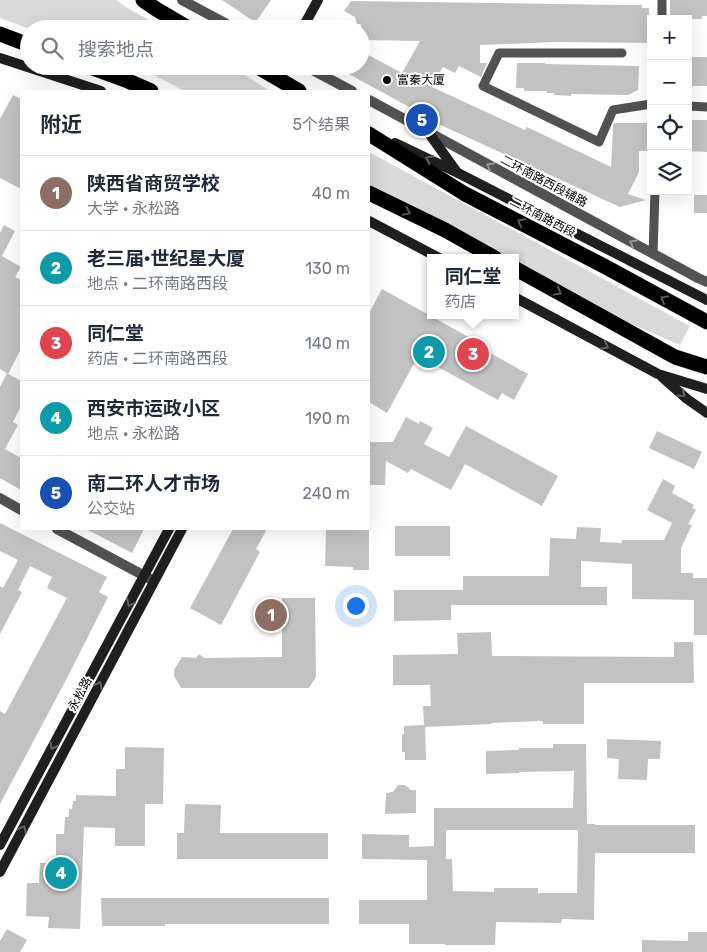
<!DOCTYPE html>
<html lang="zh">
<head>
<meta charset="utf-8">
<style>
  :root { --surface:#fff; --page:#f6f6f7; --text:#1f2937; --muted:#747a83; --line:#e0e1e3; --accent:#000 }
  body { margin:0; font-family:Rubik,"Noto Sans SC",sans-serif; background:var(--page); color:var(--text) }
  .controls { position:absolute; right:15px; top:15px; display:grid; overflow:hidden; border-radius:0px; box-shadow:0 5px 20px #0002 }
  .controls button { width:45px; height:45px; display:grid; place-items:center; padding:0; border:0; border-bottom:1px solid var(--line); background:var(--surface); color:var(--text); font:25px sans-serif }
  .you { position:absolute; left:355px; top:605px; width:18px; height:18px; margin:-12px; border:4px solid #fff; border-radius:50%; background:#1a73e8; box-shadow:0 0 0 8px #1a73e833 }
  .badge { display:grid; place-items:center; width:32px; height:32px; border-radius:50%; background:var(--accent); color:#fff; font-size:16px; font-weight:700 }
  .pin { position:absolute; translate:-50% -50%; border:2px solid #fff; box-shadow:0 1px 5px #0006 }
  .popup { position:absolute; left:427px; top:254px; width:92px; height:65px; box-sizing:border-box; display:grid; place-content:center; border-radius:0px; background:var(--surface); filter:drop-shadow(0 1px 4px #0005); font-size:16px; white-space:nowrap; color:var(--muted) }
  .popup b { font-size:19px; color:var(--text) }
  .popup::after { content:''; position:absolute; left:50%; top:100%; margin-left:-10px; border:10px solid transparent; border-top-color:var(--surface) }
  .list { margin:0; padding:0; list-style:none }
  h2 { display:flex; justify-content:space-between; align-items:center; height:65px; margin:0; padding:0 20px; font-size:21px }
  h2 small { font-size:16px; font-weight:400; color:var(--muted) }
  .list li { display:grid; grid-template-columns:32px 1fr auto; gap:15px; align-items:center; box-sizing:border-box; height:75px; padding:0 20px; border-top:1px solid var(--line) }
  .list b { display:block; font-size:19px; white-space:nowrap }
  .list p { margin:0; font-size:16px; white-space:nowrap; color:var(--muted) }
  .list em { font-size:16px; font-style:normal; color:var(--muted) }
  .icon { flex:none; width:28px; height:28px; fill:none; stroke:currentColor; stroke-width:2; stroke-linecap:round; stroke-linejoin:round }
  .map { position:relative; flex:none; width:707px; height:952px; overflow:hidden }
  .search { position:absolute; background:var(--surface); box-shadow:0 5px 20px #0002; left:20px; top:20px; width:350px; height:55px; display:flex; align-items:center; gap:12px; box-sizing:border-box; padding:0 18px; border-radius:28px; color:var(--muted); font-size:19px }
  .panel { position:absolute; background:var(--surface); box-shadow:0 5px 20px #0002; left:20px; top:90px; width:350px; height:440px; border-radius:0px }
  .map>svg:first-child { display:block }
  .green { fill:#d9d9d9 }
  .building { fill:#c2c2c2; fill-rule:evenodd }
  .lines { fill:none; stroke-linecap:round; stroke-linejoin:round }
  .path { stroke:#747474; stroke-width:2.5; stroke-dasharray:1 2.5; stroke-linecap:butt }
  .lane { stroke:#525252; stroke-width:9 }
  .street { stroke:#525252; stroke-width:10 }
  .secondary { stroke:#1f1f1f; stroke-width:10 }
  .highway { stroke:#000; stroke-width:15 }
  .oneway { stroke:#626262 }
  .oneway2 { stroke:#979797 }
  .oneway3 { stroke:#595959 }
  .poi-dot { fill:#000; stroke:#fff; stroke-width:2 }
  .labels { text-anchor:middle; dominant-baseline:central; stroke-width:4; stroke-linejoin:round; paint-order:stroke }
  .poi-label { font-size:12px; fill:#000; stroke:#fff; text-anchor:start }
  .street-label { font-size:12px; fill:#000; stroke:#fff }
</style>
</head>
<body>
<div class="map">
<svg width="707" height="952" viewBox="0 0 707 952">
  <rect width="100%" height="100%" fill="#fff"/>
  <g class="green">
    <path d="M0,0H116L126,7L164,29H30L0,18Z"/>
    <path d="M135,66H231L270,91H184L145,70Z"/>
    <path d="M369,152L690,326L680,345L627,322L516,263V258H506L369,185Z"/>
  </g>
  <g class="building">
    <path d="M222,0H271L257,20H252Z"/>
    <path d="M670,0H707V16H702V19H670Z"/>
    <path d="M351,1L624,5H642V8H649V26H651V43L555,42L480,45V63H487L481,77L459,66L455,73L443,67L432,87L525,130L527,127L611,167L613,126L614,123H651L648,151H639V172L628,194L646,200L620,207L432,121L433,118L412,106L411,108L334,66H361V51L402,73L420,41L361,40V24H357L355,17L344,11Z"/>
    <path d="M688,57H707V86H692V83H688Z"/>
    <path d="M517,63H545V64L639,66L638,90L628,95L571,94V96L554,95V93H547V91H524V88H516Z"/>
    <path d="M13,95L21,99V189L0,178V119Z"/>
    <path d="M688,120H707V152L688,151Z"/>
    <rect x="694" y="195" width="13" height="18"/>
    <path d="M4,225L15,231L2,256L21,267L15,277L21,280V349L8,374L0,369V233Z"/>
    <path d="M382,289L483,345L481,348L528,374L514,400L502,393L498,400L418,356L387,413L369,402V313Z"/>
    <path d="M7,373L21,381V406L13,422L18,425L5,449L21,458V490L0,478V387Z"/>
    <path d="M406,417L419,424L420,421L433,428L424,444L449,457L466,426L558,476L542,506L465,464L451,490L411,469L408,473L386,461L385,485H369V442H393Z"/>
    <path d="M657,431L702,452L694,469L649,448Z"/>
    <path d="M663,479L675,486L672,493L694,505L692,508L696,510L688,524L692,525L681,548V573H693V578H707V635H694V600L632,599V564L581,561V587H607V605H451V620L394,621V590H463V576H549L550,538L576,539L577,527L601,528L600,542L622,543V540H664L672,523L647,510Z"/>
    <path d="M0,523L107,577L99,592L108,597L67,678L0,804V711L5,714L67,598L47,588L52,577L30,566L18,590L22,592L0,634V586L3,588L18,560L0,551Z"/>
    <rect x="395" y="526" width="55" height="30"/>
    <path d="M86,529H144L132,553Z"/>
    <path d="M233,529H267L256,549L260,552L221,625L190,608Z"/>
    <path d="M326,529H369V570H353V567L325,566Z"/>
    <path d="M282,598H315L316,677L309,688H181L174,676V670L182,657L196,658L199,654L204,658L282,657Z"/>
    <path d="M491,632L492,656L674,657V642H693L694,683H584V724H543V721L491,723V724L425,727L426,760H405V752H402V734H404V726L424,725L423,706H431L430,685H393V655L458,654L457,633Z"/>
    <path d="M607,739L661,741L660,759H648L647,780L618,779L619,759L607,758Z"/>
    <path d="M553,744H586L587,824H595V825H695V853H595L594,920L562,919L561,923L496,922L495,945H445V944H409V924H359V900H427V860L362,859V834L409,835V847L434,846V808H573L574,771L519,772V773L486,774V751L519,750V748H553ZM446,830H578L577,893H538V888H494V892L453,891L452,859H446Z"/>
    <path d="M125,747L164,748L163,804H145V846H115V828L84,827L80,929L48,928L49,917L26,916L27,883H39L40,863H56V834H64L65,817H69V809H72L73,801H76V795L116,796V769H125Z"/>
    <path d="M398,785H404L408,787L410,790H416V813L385,814L386,793L393,792Z"/>
    <path d="M185,804L221,805L220,833H328V859H177V833H184Z"/>
    <path d="M101,898H329V924H165V926H102Z"/>
    <path d="M7,929L27,940L20,952H0V941Z"/>
    <path d="M688,932H707V952H642V940L688,941Z"/>
  </g>
  <g class="lines">
    <g class="path">
      <path d="M282,24L290,29"/>
      <path d="M333,29L337,21L343,25L341,29"/>
    </g>
    <g class="lane">
      <path d="M662,19V0"/>
      <path d="M622,53H499L483,86L599,142L613,110L651,104"/>
      <path d="M688,106L707,107"/>
      <path d="M653,254L655,191"/>
    </g>
    <g class="street">
      <path d="M182,0L236,29"/>
      <path d="M305,66L352,91"/>
      <path d="M369,100L698,278L707,282"/>
      <path d="M0,498L21,510"/>
      <path d="M57,529L154,581"/>
    </g>
    <g class="secondary">
      <path d="M302,29L318,0"/>
      <path d="M0,58L101,91"/>
      <path d="M428,132L456,171"/>
      <path d="M395,143L458,173L707,300"/>
      <path d="M369,221L439,258"/>
      <path d="M516,298L658,374L707,389"/>
      <path d="M662,377L687,399L707,413"/>
      <path d="M0,845L169,529"/>
      <path d="M0,872L182,529"/>
    </g>
    <g class="highway">
      <path d="M143,0L156,9L190,29"/>
      <path d="M0,34L29,45"/>
      <path d="M87,66L128,81L151,91"/>
      <path d="M256,66L299,91"/>
      <path d="M369,134L465,194L604,266L707,322"/>
      <path d="M369,193L445,230L495,258"/>
      <path d="M516,269L675,357L707,367"/>
    </g>
  </g>
  <defs><path id="oneway-chevron" d="M-2-3.5L2.5 0L-2 3.5" fill="none" stroke-width="1.6" stroke-linecap="round" stroke-linejoin="round" transform="scale(1.25)"/></defs>
  <g class="oneway">
    <use href="#oneway-chevron" transform="translate(429 159) rotate(-154)"/>
    <use href="#oneway-chevron" transform="translate(605 346) rotate(28)"/>
    <use href="#oneway-chevron" transform="translate(682 394) rotate(40)"/>
    <use href="#oneway-chevron" transform="translate(130 603) rotate(118)"/>
    <use href="#oneway-chevron" transform="translate(99 685) rotate(-62)"/>
    <use href="#oneway-chevron" transform="translate(53 746) rotate(118)"/>
    <use href="#oneway-chevron" transform="translate(23 829) rotate(-62)"/>
  </g>
  <g class="oneway2">
    <use href="#oneway-chevron" transform="translate(490 166) rotate(-152)"/>
    <use href="#oneway-chevron" transform="translate(633 243) rotate(-152)"/>
  </g>
  <g class="oneway3">
    <use href="#oneway-chevron" transform="translate(407 212) rotate(26)"/>
    <use href="#oneway-chevron" transform="translate(521 222) rotate(-152)"/>
    <use href="#oneway-chevron" transform="translate(558 292) rotate(29)"/>
    <use href="#oneway-chevron" transform="translate(664 299) rotate(-151)"/>
  </g>
  <circle class="poi-dot" cx="387" cy="80" r="5"/>
  <g class="labels">
    <g class="poi-label">
      <text x="397" y="80">富秦大厦</text>
    </g>
    <g class="street-label">
      <text transform="translate(544 181) rotate(28)">二环南路西段辅路</text>
      <text transform="translate(543 217) rotate(28)">二环南路西段</text>
      <text transform="translate(80 694) rotate(-62)">永松路</text>
    </g>
  </g>
</svg>
<div class="controls">
<button>+</button>
<button>−</button>
<button><svg class="icon" aria-label="locate" viewBox="0 0 24 24"><circle cx="12" cy="12" r="6"/><path d="M12 2v4M12 18v4M2 12h4M18 12h4"/></svg></button>
<button><svg class="icon" aria-label="layers" viewBox="0 0 24 24"><path d="M12 4l9 5-9 5-9-5zM3 14l9 5 9-5"/></svg></button>
</div>
<div class="you"></div>
<div class="pin badge" style="left:271px;top:615px;background:#8d6e63">1</div>
<div class="pin badge" style="left:429px;top:352px;background:#0f9aa8">2</div>
<div class="pin badge" style="left:473px;top:354px;background:#e0444e">3</div>
<div class="popup"><b>同仁堂</b>药店</div>
<div class="pin badge" style="left:61px;top:873px;background:#0f9aa8">4</div>
<div class="pin badge" style="left:422px;top:120px;background:#1a4fb4">5</div>
<div class="search"><svg class="icon" aria-label="search" viewBox="0 0 24 24"><circle cx="10" cy="10" r="6"/><path d="M15 15l6 6"/></svg>搜索地点</div>
<section class="panel">
<h2>附近<small>5个结果</small></h2>
<ul class="list">
<li><span class="badge" style="background:#8d6e63">1</span><div><b>陕西省商贸学校</b><p>大学 · 永松路</p></div><em>40 m</em></li>
<li><span class="badge" style="background:#0f9aa8">2</span><div><b>老三届·世纪星大厦</b><p>地点 · 二环南路西段</p></div><em>130 m</em></li>
<li><span class="badge" style="background:#e0444e">3</span><div><b>同仁堂</b><p>药店 · 二环南路西段</p></div><em>140 m</em></li>
<li><span class="badge" style="background:#0f9aa8">4</span><div><b>西安市运政小区</b><p>地点 · 永松路</p></div><em>190 m</em></li>
<li><span class="badge" style="background:#1a4fb4">5</span><div><b>南二环人才市场</b><p>公交站</p></div><em>240 m</em></li>
</ul>
</section>
</div>
</body>
</html>
